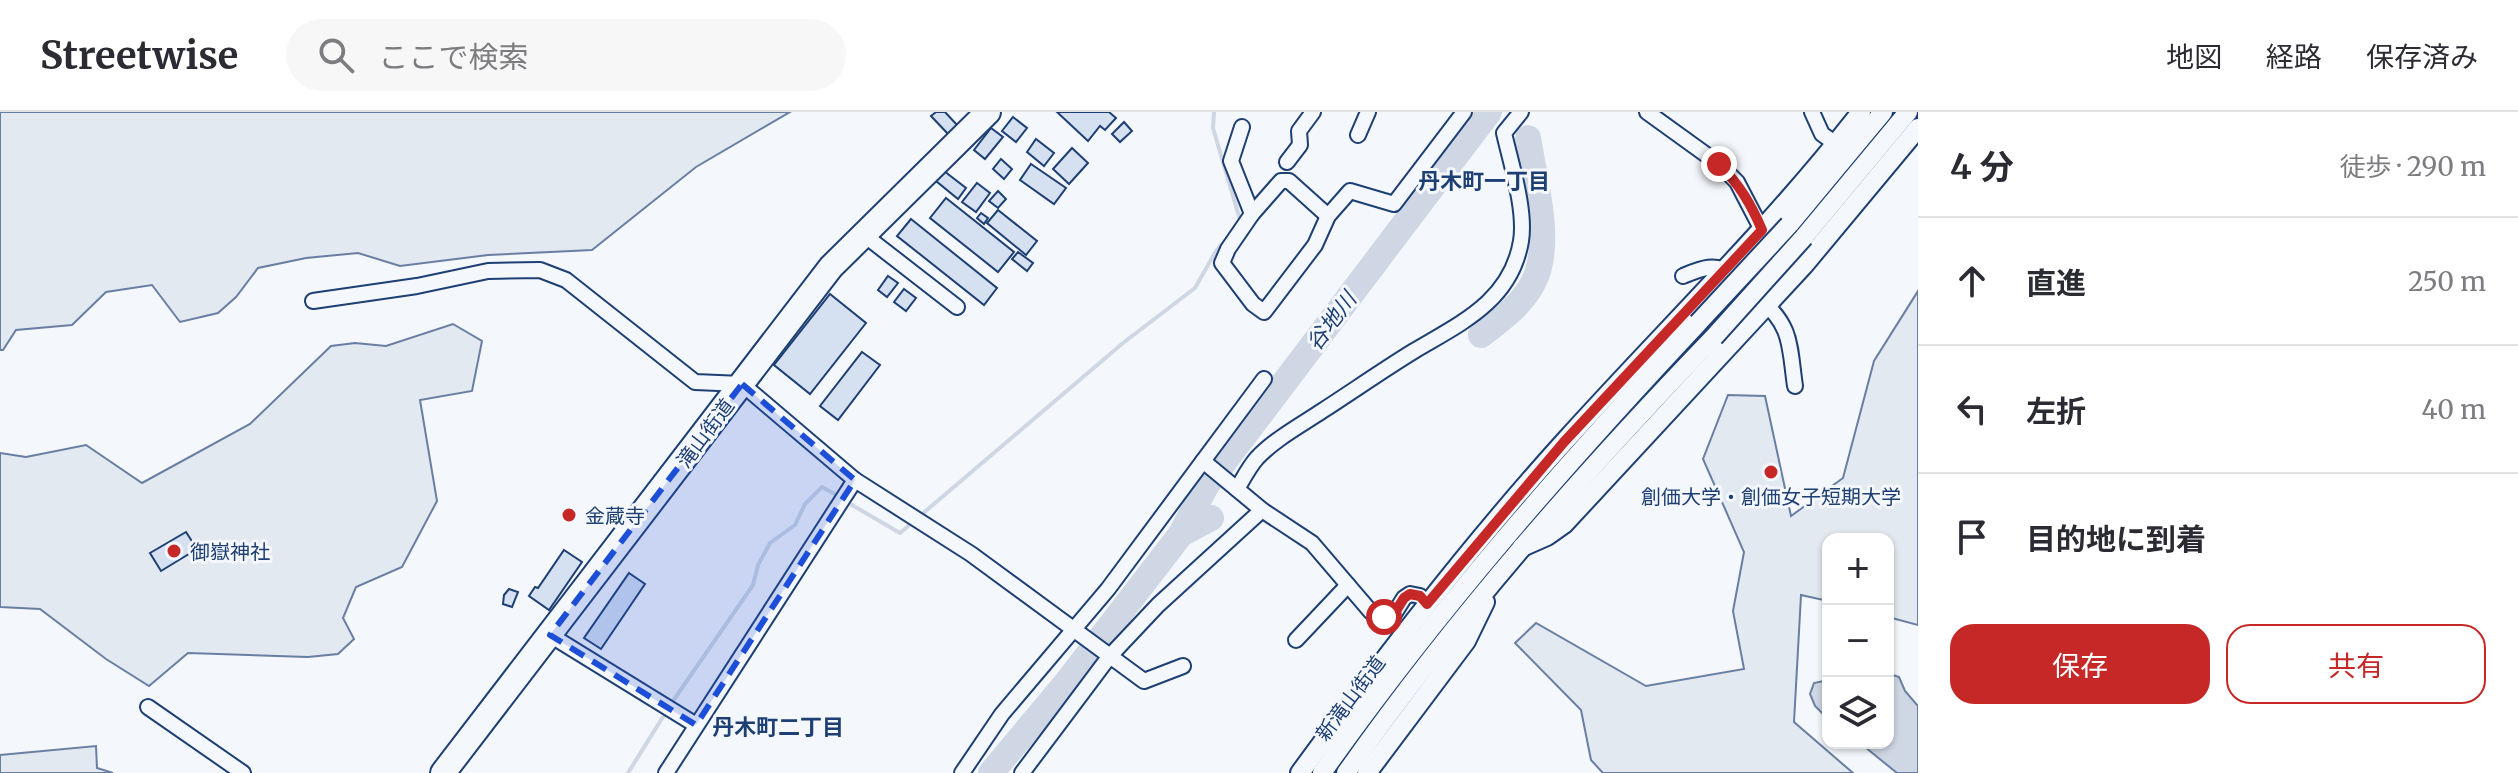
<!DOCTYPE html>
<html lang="ja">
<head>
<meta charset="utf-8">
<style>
  :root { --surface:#fff; --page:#f7f7f7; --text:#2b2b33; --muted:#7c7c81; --line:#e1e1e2; --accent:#c62828 }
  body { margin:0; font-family:Merriweather,"Noto Sans JP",serif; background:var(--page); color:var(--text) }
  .controls { position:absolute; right:24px; bottom:24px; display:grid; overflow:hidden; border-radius:16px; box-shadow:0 2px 6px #0004 }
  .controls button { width:72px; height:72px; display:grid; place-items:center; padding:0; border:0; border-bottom:2px solid var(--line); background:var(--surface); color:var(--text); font:40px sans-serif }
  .stop { position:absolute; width:24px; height:24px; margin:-18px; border:6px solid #c62828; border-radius:50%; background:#fff }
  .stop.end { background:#c62828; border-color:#fff; box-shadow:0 2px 8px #0008 }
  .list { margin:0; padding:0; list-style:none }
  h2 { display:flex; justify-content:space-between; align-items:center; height:104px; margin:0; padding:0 32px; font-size:34px }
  h2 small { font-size:26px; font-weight:400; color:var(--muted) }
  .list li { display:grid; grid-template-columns:52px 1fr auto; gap:24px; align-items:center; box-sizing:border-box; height:128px; padding:0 32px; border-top:2px solid var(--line) }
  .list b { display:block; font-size:30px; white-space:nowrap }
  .list em { font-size:26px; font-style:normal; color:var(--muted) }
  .actions { display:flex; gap:16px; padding:24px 32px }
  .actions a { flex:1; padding:18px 0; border:2px solid var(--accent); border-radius:24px; text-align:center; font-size:28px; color:var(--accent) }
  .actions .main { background:var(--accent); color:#fff }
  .icon { flex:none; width:44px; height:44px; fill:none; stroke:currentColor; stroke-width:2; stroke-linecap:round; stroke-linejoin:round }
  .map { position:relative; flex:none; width:1918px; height:661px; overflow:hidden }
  header { display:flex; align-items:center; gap:48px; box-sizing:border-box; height:112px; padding:0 40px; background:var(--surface); border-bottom:2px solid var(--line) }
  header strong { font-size:38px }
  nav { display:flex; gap:44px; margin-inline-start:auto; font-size:28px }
  .search { width:560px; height:72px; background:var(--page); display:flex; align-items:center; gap:20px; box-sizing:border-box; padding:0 28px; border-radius:44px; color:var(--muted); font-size:30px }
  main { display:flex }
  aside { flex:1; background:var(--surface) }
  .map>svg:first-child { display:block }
  .green { fill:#e3e9f0; stroke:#687fa3; stroke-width:2 }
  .water { fill:#cfd7e4; stroke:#687fa3; stroke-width:2 }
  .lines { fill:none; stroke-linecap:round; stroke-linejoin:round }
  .stream { stroke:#cfd7e4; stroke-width:4 }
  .river { stroke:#cfd7e4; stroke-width:26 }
  .building { fill:#d5e0f0; stroke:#1d3f73; stroke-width:2 }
  .street-casing { stroke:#1d3f73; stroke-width:18 }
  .secondary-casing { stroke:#1d3f73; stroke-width:22 }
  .highway-casing { stroke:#1d3f73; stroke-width:28 }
  .street { stroke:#f4f7fb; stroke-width:14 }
  .secondary { stroke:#f4f7fb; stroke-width:18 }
  .highway { stroke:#f4f7fb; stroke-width:24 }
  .secondary-bridge-casing { stroke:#1d3f73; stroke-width:22; stroke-linecap:butt }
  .secondary-bridge { stroke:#f4f7fb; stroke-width:18 }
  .route { stroke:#c62828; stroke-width:10 }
  .marked { fill:#1d4ed8; fill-opacity:0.2; stroke:#1d4ed8; stroke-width:6; stroke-dasharray:16 10; stroke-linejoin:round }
  .poi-dot { fill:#c62828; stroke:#f4f7fb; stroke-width:3 }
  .labels { text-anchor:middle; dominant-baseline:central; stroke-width:6; stroke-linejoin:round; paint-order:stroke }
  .street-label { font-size:20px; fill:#1d3f73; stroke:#f4f7fb }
  .poi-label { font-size:20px; fill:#1d3f73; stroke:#f4f7fb; text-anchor:start }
  .neighbourhood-label { font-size:22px; font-weight:bold; fill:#1d3f73; stroke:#f4f7fb }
  .water-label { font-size:22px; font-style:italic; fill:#1d3f73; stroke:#f4f7fb }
</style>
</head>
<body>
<header>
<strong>Streetwise</strong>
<div class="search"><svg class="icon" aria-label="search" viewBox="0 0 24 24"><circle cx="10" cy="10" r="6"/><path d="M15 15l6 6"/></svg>ここで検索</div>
<nav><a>地図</a><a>経路</a><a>保存済み</a></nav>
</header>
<main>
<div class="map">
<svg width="1918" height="661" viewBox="0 0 1918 661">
  <rect width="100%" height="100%" fill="#f4f7fb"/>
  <g class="green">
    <path d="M0,0H790L696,55L592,138L488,143L400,154L358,141L306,146L258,156L236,185L218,201L180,210L152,173L106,180L72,213L16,218L3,238H0Z"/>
    <path d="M1918,179V513L1888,505V427H1828V489L1801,483L1794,610L1853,661H1603L1591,648L1581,598L1515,531L1536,511L1646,574L1744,557L1733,499L1744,440L1703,347L1728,283L1765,284L1791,404L1843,366L1874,249Z"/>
    <path d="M453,212L482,229L472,279L420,288L437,389L402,455L356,475L343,506L354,527L338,542L308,545L188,541L149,574L106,547L40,497L0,495V341L26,345L86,333L142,371L250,312L331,234L355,231L386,234Z"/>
    <path d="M96,634L97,656L113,661H0V643Z"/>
  </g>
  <g class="water">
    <path d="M1893,563L1899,565L1905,579L1918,594V661H1897L1860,631H1888V564Z"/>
    <path d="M1828,568V607L1815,594L1810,582L1814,571Z"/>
  </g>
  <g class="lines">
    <g class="stream">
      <path d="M1214,0L1213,16L1240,108"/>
      <path d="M852,393L900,421L914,409"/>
      <path d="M921,403L1123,231L1195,176L1216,139L1231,122"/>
      <path d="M673,589L753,473L758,453L770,431L795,413L805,392L822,375L840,385"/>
      <path d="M628,661L666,600"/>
    </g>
    <g class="river">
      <path d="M1481,223C1501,208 1523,192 1534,169C1553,131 1534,66 1528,26"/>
      <path d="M1181,422L1206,374L1489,0"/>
      <path d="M991,661L1067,570L1181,422L1211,406"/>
    </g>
  </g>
  <g class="building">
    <path d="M936,0H945L958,14L949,23L931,4Z"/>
    <path d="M1057,0H1109L1116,6L1105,18L1100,14L1088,29Z"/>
    <path d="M1013,5L1027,16L1016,30L1002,19Z"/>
    <path d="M1124,10L1132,19L1120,30L1112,22Z"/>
    <path d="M991,16L1003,25L985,47L974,38Z"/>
    <path d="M1036,27L1054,41L1044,54L1027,40Z"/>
    <path d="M1072,36L1088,51L1069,72L1053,57Z"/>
    <path d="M1001,47L1012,57L1004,67L993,57Z"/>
    <path d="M1031,52L1066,76L1054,92L1020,68Z"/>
    <path d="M944,59L966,76L958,87L936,69Z"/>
    <path d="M977,71L990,81L976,100L962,90Z"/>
    <path d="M998,79L1006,87L998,96L989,89Z"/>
    <path d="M946,86L1014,140L998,160L930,106Z"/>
    <path d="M998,98L1037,129L1026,143L987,111Z"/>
    <path d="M981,101L988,106L984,112L977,106Z"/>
    <path d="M911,107L997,176L984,193L897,124Z"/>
    <path d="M1018,140L1033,151L1027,159L1012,147Z"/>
    <path d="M888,164L898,171L887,185L878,178Z"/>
    <path d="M904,177L916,186L906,199L894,190Z"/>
    <path d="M830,182L866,211L810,282L774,253Z"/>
    <path d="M862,240L880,253L838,308L820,294Z"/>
    <path d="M186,420L197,437L161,459L150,441Z"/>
    <path d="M564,438L582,450L549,498L529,484L535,475L538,476Z"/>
    <path d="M629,461L645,472L601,537L584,526Z"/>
    <path d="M509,477L518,480L512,495L503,492L504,483Z"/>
  </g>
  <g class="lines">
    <defs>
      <g id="street">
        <path d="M1647,0L1719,52L1737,70L1762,118L1798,147"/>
        <path d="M1812,0L1822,22L1836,32"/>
        <path d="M1242,15L1231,49L1252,102L1228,137L1222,151L1253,192L1264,200L1315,133L1328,104L1350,79L1394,92L1464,0"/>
        <path d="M1358,23L1368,0"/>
        <path d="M1287,50L1300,33L1299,19L1313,0"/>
        <path d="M1252,102L1281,69H1289L1328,104"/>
        <path d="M863,122L957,195"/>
        <path d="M1683,164C1700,157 1715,150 1731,162"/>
        <path d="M1759,186C1793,215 1789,233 1795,274"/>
        <path d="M313,189L417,174L488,159L540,158L566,168L695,270L742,272L855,368L971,442L1144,569L1183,554"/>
        <path d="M1203,349L1262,398L1312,431L1371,500L1384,505L1394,502L1404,486L1410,482L1420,484L1427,492"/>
        <path d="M1237,377C1243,367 1249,355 1257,346C1275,327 1301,313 1322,299C1353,279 1383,258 1414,239C1461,211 1511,189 1521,129C1526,98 1511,52 1504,21L1521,0"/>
        <path d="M550,523L696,613"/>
        <path d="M1296,528L1348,473"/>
        <path d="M148,595L243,661"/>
        <path d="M666,661L855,368"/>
        <path d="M962,661L1002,602L1108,477L1264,267"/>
        <path d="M1022,661L1109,545L1158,493L1262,398"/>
      </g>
      <g id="secondary">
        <path d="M1789,113L1883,0"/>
        <path d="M1804,125L1908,0"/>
        <path d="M1522,435L1547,424L1564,412L1804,153L1918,16"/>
        <path d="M1300,661C1384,546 1470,434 1565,329C1664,219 1770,117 1861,0"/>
        <path d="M1322,661C1435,501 1564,354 1698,211"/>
        <path d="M1346,661C1456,505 1582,362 1714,225"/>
        <path d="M1367,661L1466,529L1485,490"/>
      </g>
      <path id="highway" d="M443,661L831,155L988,0"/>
    </defs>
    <use href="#street" class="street-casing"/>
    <use href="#secondary" class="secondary-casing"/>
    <use href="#highway" class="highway-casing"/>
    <use href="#street" class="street"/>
    <use href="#secondary" class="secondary"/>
    <use href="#highway" class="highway"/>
    <defs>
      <g id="secondary-bridge">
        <path d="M1698,211L1789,113"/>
        <path d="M1714,225L1804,125"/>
      </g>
    </defs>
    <use href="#secondary-bridge" class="secondary-bridge-casing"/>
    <use href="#secondary-bridge" class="secondary-bridge"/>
  </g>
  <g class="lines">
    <path class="route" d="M1384,505L1394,502L1404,486L1410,482L1420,484L1427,492L1564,330L1762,118C1751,92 1739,72 1719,52"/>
  </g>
  <path class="marked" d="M742,272L855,368L696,613L550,523Z"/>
  <g class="poi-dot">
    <circle cx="1771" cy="360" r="8"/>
    <circle cx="569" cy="403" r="8"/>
    <circle cx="174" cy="439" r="8"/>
  </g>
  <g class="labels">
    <g class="street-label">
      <text transform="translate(705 321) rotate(-53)">滝山街道</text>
      <text transform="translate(1350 586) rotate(-53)">新滝山街道</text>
    </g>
    <g class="poi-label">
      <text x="1771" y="384" text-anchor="middle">創価大学・創価女子短期大学</text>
      <text x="585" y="403">金蔵寺</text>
      <text x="190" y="439">御嶽神社</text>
    </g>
    <g class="neighbourhood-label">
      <text x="1484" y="69">丹木町一丁目</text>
      <text x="778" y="615">丹木町二丁目</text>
    </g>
    <g class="water-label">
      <text transform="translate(1331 209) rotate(-53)">谷地川</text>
    </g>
  </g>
</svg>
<div class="controls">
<button>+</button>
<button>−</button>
<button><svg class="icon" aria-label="layers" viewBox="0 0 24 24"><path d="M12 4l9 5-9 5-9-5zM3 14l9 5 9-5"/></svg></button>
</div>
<div class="stop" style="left:1384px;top:505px"></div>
<div class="stop end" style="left:1719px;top:52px"></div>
</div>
<aside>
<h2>4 分<small>徒歩 · 290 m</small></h2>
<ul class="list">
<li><svg class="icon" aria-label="ahead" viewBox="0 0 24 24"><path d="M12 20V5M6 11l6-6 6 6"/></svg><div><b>直進</b></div><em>250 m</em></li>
<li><svg class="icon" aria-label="left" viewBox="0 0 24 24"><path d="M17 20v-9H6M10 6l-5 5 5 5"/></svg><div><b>左折</b></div><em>40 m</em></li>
<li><svg class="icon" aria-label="arrive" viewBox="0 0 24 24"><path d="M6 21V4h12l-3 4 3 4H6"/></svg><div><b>目的地に到着</b></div></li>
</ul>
<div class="actions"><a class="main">保存</a><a>共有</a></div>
</aside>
</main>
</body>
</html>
